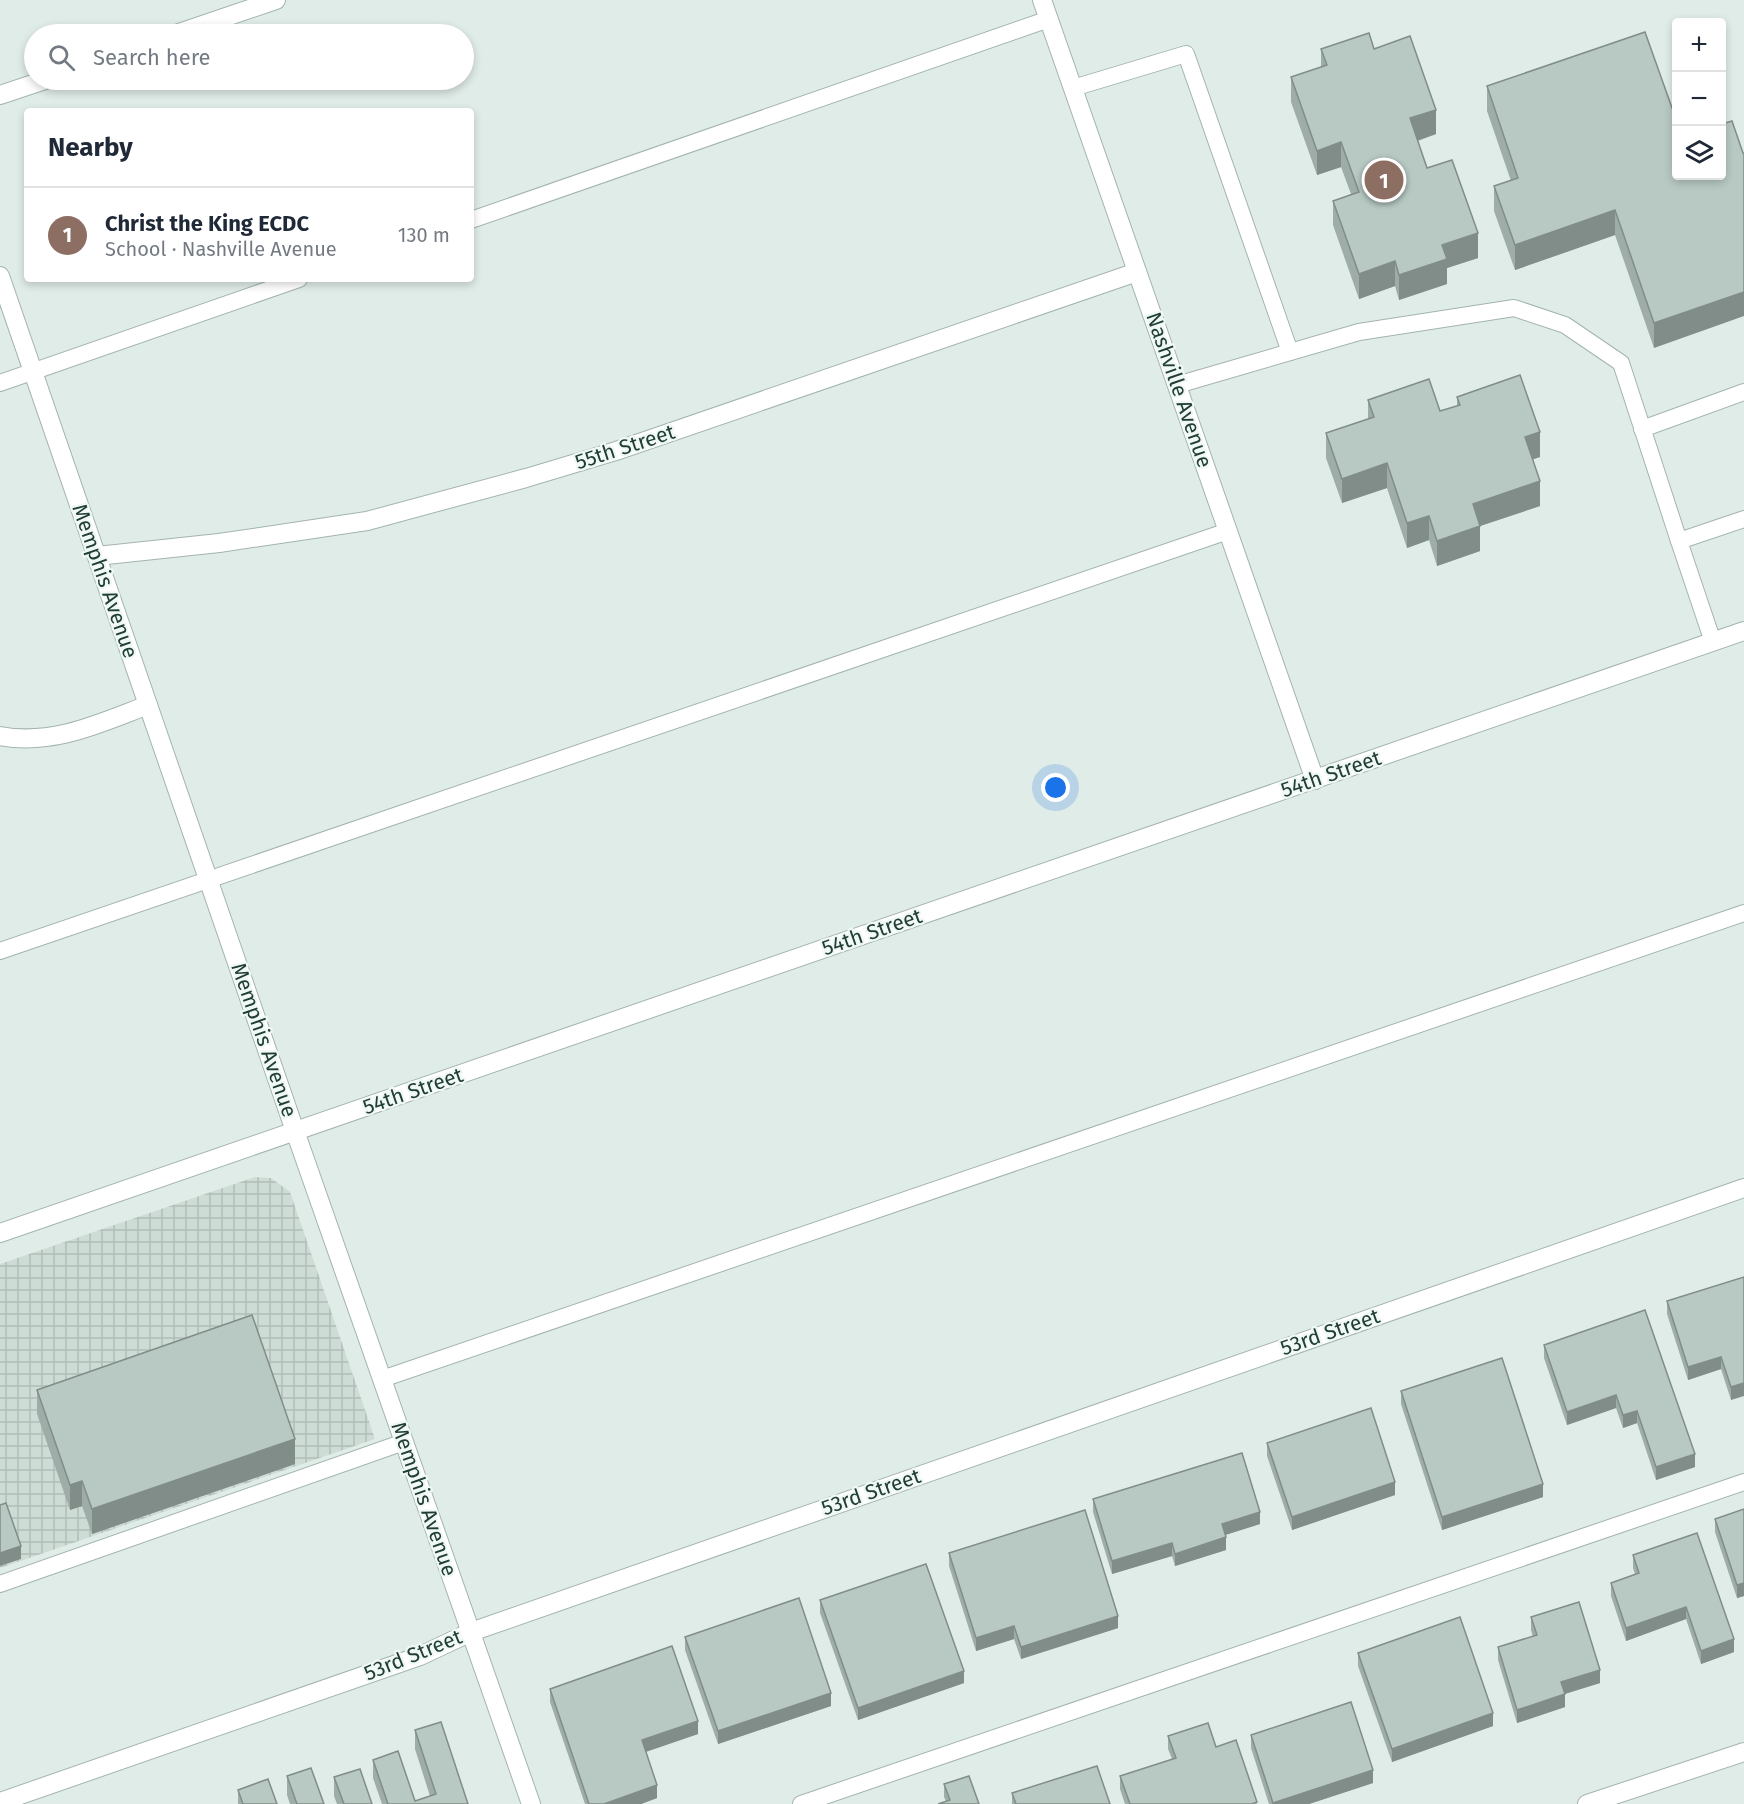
<!DOCTYPE html>
<html lang="en">
<head>
<meta charset="utf-8">
<style>
  :root { --surface:#fff; --page:#f2f2f3; --text:#1f2937; --muted:#747a83; --line:#e0e1e3; --accent:#d93025 }
  body { margin:0; font-family:"Fira Sans",sans-serif; background:var(--page); color:var(--text) }
  .controls { position:absolute; right:18px; top:18px; display:grid; overflow:hidden; border-radius:6px; box-shadow:0 3px 9px #0003 }
  .controls button { width:54px; height:54px; display:grid; place-items:center; padding:0; border:0; border-bottom:2px solid var(--line); background:var(--surface); color:var(--text); font:30px sans-serif }
  .you { position:absolute; left:1056px; top:788px; width:21px; height:21px; margin:-15px; border:4px solid #fff; border-radius:50%; background:#1a73e8; box-shadow:0 0 0 9px #1a73e833 }
  .badge { display:grid; place-items:center; width:39px; height:39px; border-radius:50%; background:var(--accent); color:#fff; font-size:20px; font-weight:700 }
  .pin { position:absolute; translate:-50% -50%; border:3px solid #fff; box-shadow:0 2px 6px #0006 }
  .list { margin:0; padding:0; list-style:none }
  h2 { display:flex; justify-content:space-between; align-items:center; height:78px; margin:0; padding:0 24px; font-size:26px }
  h2 small { font-size:20px; font-weight:400; color:var(--muted) }
  .list li { display:grid; grid-template-columns:39px 1fr auto; gap:18px; align-items:center; box-sizing:border-box; height:96px; padding:0 24px; border-top:2px solid var(--line) }
  .list b { display:block; font-size:22px; white-space:nowrap }
  .list p { margin:0; font-size:20px; white-space:nowrap; color:var(--muted) }
  .list em { font-size:20px; font-style:normal; color:var(--muted) }
  .icon { flex:none; width:33px; height:33px; fill:none; stroke:currentColor; stroke-width:2; stroke-linecap:round; stroke-linejoin:round }
  .map { position:relative; flex:none; width:1744px; height:1804px; overflow:hidden }
  .search { position:absolute; background:var(--surface); box-shadow:0 3px 9px #0003; left:24px; top:24px; width:450px; height:66px; display:flex; align-items:center; gap:15px; box-sizing:border-box; padding:0 21px; border-radius:33px; color:var(--muted); font-size:22px }
  .panel { position:absolute; background:var(--surface); box-shadow:0 3px 9px #0003; left:24px; top:108px; width:450px; height:174px; border-radius:6px }
  .map>svg:first-child { display:block }
  .industrial { fill:url(#industrial-grid) }
  .lines { fill:none; stroke-linecap:round; stroke-linejoin:round }
  .service-casing { stroke:#a3b4ae; stroke-width:18 }
  .minor-casing { stroke:#a3b4ae; stroke-width:20 }
  .tertiary-casing { stroke:#a3b4ae; stroke-width:20 }
  .service { stroke:#fff; stroke-width:16 }
  .minor { stroke:#fff; stroke-width:18 }
  .tertiary { stroke:#fff; stroke-width:18 }
  .wall { fill:#9eada8 }
  .shaded-wall { fill:#818d88 }
  .building { fill:#b8c9c3; stroke:#818d88; stroke-width:1.5 }
  .labels { text-anchor:middle; dominant-baseline:central; stroke-width:4.5; stroke-linejoin:round; paint-order:stroke }
  .street-label { font-size:21px; fill:#203d36; stroke:#f0f8f4 }
</style>
</head>
<body>
<div class="map">
<svg width="1744" height="1804" viewBox="0 0 1744 1804">
  <defs>
    <pattern id="industrial-grid" width="8" height="8" patternUnits="userSpaceOnUse" patternTransform="scale(1.5)"><rect width="8" height="8" fill="#cedcd6"/><path d="M0 4h8M4 0v8" fill="none" stroke="#b1beb8"/></pattern>
  </defs>
  <rect width="100%" height="100%" fill="#e0ece7"/>
  <path class="industrial" d="M255,1177L271,1178L290,1192L375,1439L0,1568V1264Z"/>
  <g class="lines">
    <defs>
      <g id="service">
        <path d="M1073,88L1186,54L1290,352"/>
        <path d="M471,220L1049,19"/>
        <path d="M0,383L299,279"/>
        <path d="M1177,385L1359,332L1514,308L1565,325L1621,363L1679,541L1744,519"/>
        <path d="M1642,429L1744,392"/>
        <path d="M1679,541L1713,642"/>
        <path d="M0,951L1228,531"/>
        <path d="M382,1379L1744,913"/>
        <path d="M0,1584L404,1442"/>
        <path d="M801,1804L1744,1482"/>
      </g>
      <g id="minor">
        <path d="M1042,0L1315,780"/>
        <path d="M176,34L276,0"/>
        <path d="M0,95L45,80"/>
        <path d="M97,556L219,543L367,521L526,478L616,451L1137,272"/>
        <path d="M0,736C53,746 100,723 148,705"/>
        <path d="M0,1802L420,1656L471,1632L1744,1188"/>
        <path d="M1587,1804L1744,1752"/>
      </g>
      <g id="tertiary">
        <path d="M0,276L295,1131L531,1804"/>
        <path d="M0,1233L1744,631"/>
      </g>
    </defs>
    <use href="#service" class="service-casing"/>
    <use href="#minor" class="minor-casing"/>
    <use href="#tertiary" class="tertiary-casing"/>
    <use href="#service" class="service"/>
    <use href="#minor" class="minor"/>
    <use href="#tertiary" class="tertiary"/>
  </g>
  <g class="wall">
    <path d="M1321,49H1374L1436,134L1418,141L1427,168L1478,258L1447,268V284L1399,300L1395,286L1359,299L1333,225V201L1351,194L1341,167L1317,175L1291,102V77L1321,67Z"/>
    <path d="M1487,86L1676,123L1743,153L1654,348L1615,235L1515,270L1494,211V186L1511,181L1487,111Z"/>
    <path d="M1457,397L1540,457L1533,459L1540,506L1480,526V551L1437,566L1429,540L1407,548L1387,488L1342,503L1326,458V433L1368,419V400L1440,411L1457,406Z"/>
    <path d="M1744,1277L1731,1400L1721,1369L1688,1380L1667,1314V1301Z"/>
    <path d="M1645,1310L1695,1467L1656,1480L1637,1423L1623,1428L1616,1408L1567,1425L1544,1358V1345Z"/>
    <path d="M37,1390L295,1464L92,1534L82,1506L70,1510L37,1414Z"/>
    <path d="M1401,1391L1543,1497L1442,1530L1401,1404Z"/>
    <path d="M1267,1443L1395,1495L1292,1530L1267,1456Z"/>
    <path d="M1093,1499L1260,1524L1225,1535L1226,1550L1175,1566L1172,1556L1112,1574L1093,1512Z"/>
    <path d="M1744,1509V1596L1737,1598L1715,1532V1519Z"/>
    <path d="M949,1553L1118,1628L1021,1659L1014,1639L976,1651L949,1566Z"/>
    <path d="M1633,1555L1734,1652L1701,1664L1686,1619L1626,1641L1611,1596V1583L1635,1574L1633,1568Z"/>
    <path d="M820,1600L964,1683L858,1720L820,1613Z"/>
    <path d="M1531,1617L1600,1683L1565,1694V1707L1517,1723L1498,1660V1647L1533,1637L1531,1630Z"/>
    <path d="M685,1637L831,1706L718,1744L685,1650Z"/>
    <path d="M1358,1653L1493,1726L1392,1762L1358,1666Z"/>
    <path d="M550,1689L698,1734L646,1752L657,1798L641,1804H585L550,1702Z"/>
    <path d="M415,1730L468,1804H382L373,1778V1760L415,1801L430,1796L415,1749Z"/>
    <path d="M1251,1735L1373,1783L1309,1804H1269L1251,1748Z"/>
    <path d="M1168,1736L1216,1747L1257,1804H1125L1120,1789V1776L1172,1759L1168,1749Z"/>
    <path d="M287,1776L324,1804H290L287,1795Z"/>
    <path d="M334,1777L372,1804H337L334,1796Z"/>
    <path d="M944,1784L979,1804L946,1801L944,1797Z"/>
    <path d="M238,1790L277,1804H238Z"/>
    <path d="M1012,1793L1110,1804H1012Z"/>
  </g>
  <g class="shaded-wall">
    <path d="M1436,110V134L1410,143V118Z"/>
    <path d="M1341,142V167L1317,175V151Z"/>
    <path d="M1615,210V235L1515,270V245Z"/>
    <path d="M1478,233V258L1447,268V284L1399,300V275L1442,245Z"/>
    <path d="M1395,261V286L1359,299V274Z"/>
    <path d="M1744,292V316L1654,348V323Z"/>
    <path d="M1540,432V457L1525,462V437Z"/>
    <path d="M1387,463V488L1342,503V479Z"/>
    <path d="M1540,481V506L1480,526V551L1437,566V541L1473,504Z"/>
    <path d="M1429,516V540L1407,548V523Z"/>
    <path d="M1721,1357V1369L1688,1380V1367Z"/>
    <path d="M1744,1383V1396L1731,1400V1387Z"/>
    <path d="M1616,1395V1408L1567,1425V1412Z"/>
    <path d="M1637,1411V1423L1623,1428V1415Z"/>
    <path d="M295,1439V1464L92,1534V1509Z"/>
    <path d="M1695,1454V1467L1656,1480V1467Z"/>
    <path d="M82,1481V1506L70,1510V1485Z"/>
    <path d="M1395,1482V1495L1292,1530V1517Z"/>
    <path d="M1543,1484V1497L1442,1530V1517Z"/>
    <path d="M1260,1512V1524L1222,1536V1524Z"/>
    <path d="M1226,1537V1550L1175,1566V1554Z"/>
    <path d="M1172,1543V1556L1112,1574V1561Z"/>
    <path d="M21,1546V1559L0,1566V1553Z"/>
    <path d="M1744,1583V1596L1737,1598V1585Z"/>
    <path d="M1686,1607V1619L1626,1641V1628Z"/>
    <path d="M1118,1616V1628L1021,1659V1647Z"/>
    <path d="M1014,1626V1639L976,1651V1638Z"/>
    <path d="M1734,1639V1652L1701,1664V1651Z"/>
    <path d="M1600,1670V1683L1561,1695V1682Z"/>
    <path d="M964,1671V1683L858,1720V1708Z"/>
    <path d="M831,1693V1706L718,1744V1731Z"/>
    <path d="M1565,1694V1707L1517,1723V1710Z"/>
    <path d="M1493,1713V1726L1392,1762V1749Z"/>
    <path d="M698,1721V1734L642,1753V1740Z"/>
    <path d="M1373,1770V1783L1309,1804H1273V1803Z"/>
    <path d="M657,1785V1798L641,1804H604Z"/>
  </g>
  <g class="building">
    <path d="M1645,32L1677,122V176H1722V124L1732,121L1743,153H1744V292L1654,323L1615,210L1515,245L1494,186L1518,178L1487,86Z"/>
    <path d="M1369,33L1374,49L1410,36L1436,110L1410,118L1427,168L1452,160L1478,233L1442,245L1447,259L1399,275L1395,261L1359,274L1333,201L1359,192L1341,142L1317,151L1291,77L1327,65L1321,49Z"/>
    <path d="M1520,375L1540,432L1525,437L1540,481L1473,504L1480,526L1437,541L1429,516L1407,523L1387,463L1342,479L1326,433L1374,417L1368,400L1429,379L1440,411L1460,405L1457,397Z"/>
    <path d="M1744,1277V1383L1731,1387L1721,1357L1688,1367L1667,1301Z"/>
    <path d="M1645,1310L1695,1454L1656,1467L1637,1411L1623,1415L1616,1395L1567,1412L1544,1345Z"/>
    <path d="M252,1315L295,1439L92,1509L82,1481L70,1485L37,1390Z"/>
    <path d="M1502,1358L1543,1484L1442,1517L1401,1391Z"/>
    <path d="M1371,1408L1395,1482L1292,1517L1267,1443Z"/>
    <path d="M1242,1453L1260,1512L1222,1524L1226,1537L1175,1554L1172,1543L1112,1561L1093,1499Z"/>
    <path d="M6,1503L21,1546L0,1553V1505Z"/>
    <path d="M1744,1509V1583L1737,1585L1715,1519Z"/>
    <path d="M1085,1510L1118,1616L1021,1647L1014,1626L976,1638L949,1553Z"/>
    <path d="M1697,1533L1734,1639L1701,1651L1686,1607L1626,1628L1611,1583L1639,1573L1633,1555Z"/>
    <path d="M926,1564L964,1671L858,1708L820,1600Z"/>
    <path d="M799,1598L831,1693L718,1731L685,1637Z"/>
    <path d="M1579,1602L1600,1670L1561,1682L1565,1694L1517,1710L1498,1647L1537,1635L1531,1617Z"/>
    <path d="M1460,1617L1493,1713L1392,1749L1358,1653Z"/>
    <path d="M672,1646L698,1721L642,1740L657,1785L604,1804H589L550,1689Z"/>
    <path d="M1351,1702L1373,1770L1273,1803L1251,1735Z"/>
    <path d="M441,1722L468,1804H388L373,1760L398,1751L415,1801L436,1794L415,1730Z"/>
    <path d="M1208,1723L1216,1747L1236,1740L1257,1802L1252,1804H1130L1120,1776L1176,1758L1168,1736Z"/>
    <path d="M1097,1766L1110,1804H1016L1012,1793Z"/>
    <path d="M311,1768L324,1804H297L287,1776Z"/>
    <path d="M360,1769L372,1804H344L334,1777Z"/>
    <path d="M969,1776L979,1804H938L950,1800L944,1784Z"/>
    <path d="M268,1779L277,1804H243L238,1790Z"/>
  </g>
  <g class="labels">
    <g class="street-label">
      <text transform="translate(1179 390) rotate(71)">Nashville Avenue</text>
      <text transform="translate(625 447) rotate(-18)">55th Street</text>
      <text transform="translate(105 581) rotate(71)">Memphis Avenue</text>
      <text transform="translate(1331 774) rotate(-19)">54th Street</text>
      <text transform="translate(872 932) rotate(-19)">54th Street</text>
      <text transform="translate(264 1040) rotate(71)">Memphis Avenue</text>
      <text transform="translate(413 1091) rotate(-19)">54th Street</text>
      <text transform="translate(1330 1332) rotate(-19)">53rd Street</text>
      <text transform="translate(871 1492) rotate(-19)">53rd Street</text>
      <text transform="translate(424 1499) rotate(71)">Memphis Avenue</text>
      <text transform="translate(413 1655) rotate(-22)">53rd Street</text>
    </g>
  </g>
</svg>
<div class="controls">
<button>+</button>
<button>−</button>
<button><svg class="icon" aria-label="layers" viewBox="0 0 24 24"><path d="M12 4l9 5-9 5-9-5zM3 14l9 5 9-5"/></svg></button>
</div>
<div class="you"></div>
<div class="pin badge" style="left:1384px;top:180px;background:#8d6e63">1</div>
<div class="search"><svg class="icon" aria-label="search" viewBox="0 0 24 24"><circle cx="10" cy="10" r="6"/><path d="M15 15l6 6"/></svg>Search here</div>
<section class="panel">
<h2>Nearby<small></small></h2>
<ul class="list">
<li><span class="badge" style="background:#8d6e63">1</span><div><b>Christ the King ECDC</b><p>School · Nashville Avenue</p></div><em>130 m</em></li>
</ul>
</section>
</div>
</body>
</html>
